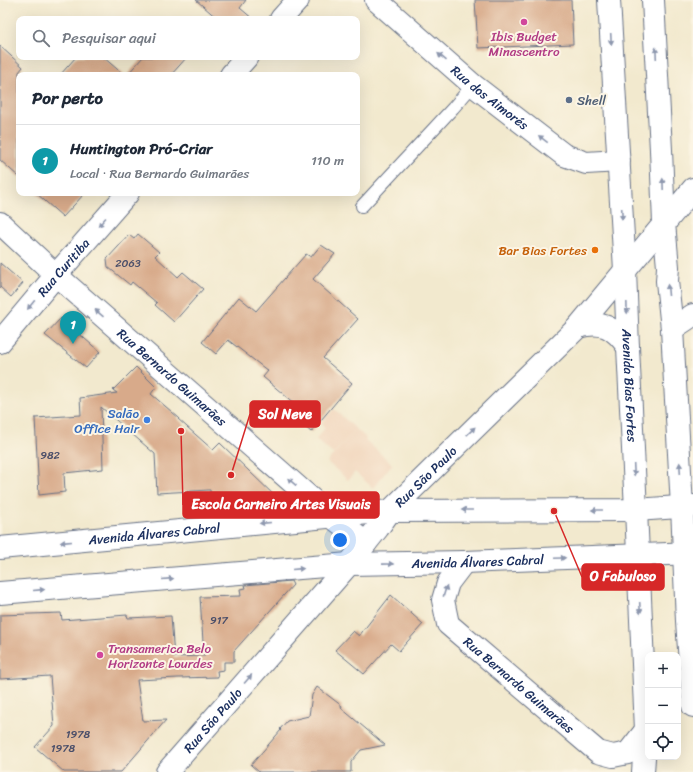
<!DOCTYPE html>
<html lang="pt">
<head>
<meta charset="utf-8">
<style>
  :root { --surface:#fff; --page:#f2f2f3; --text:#1f2937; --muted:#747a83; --line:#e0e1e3; --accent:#0b8043 }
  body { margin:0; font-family:Sriracha,sans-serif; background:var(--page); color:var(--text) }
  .controls { position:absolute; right:12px; bottom:12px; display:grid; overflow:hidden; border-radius:8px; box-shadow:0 4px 16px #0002 }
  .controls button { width:36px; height:36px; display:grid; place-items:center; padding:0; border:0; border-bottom:1px solid var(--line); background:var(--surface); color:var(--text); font:20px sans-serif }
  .you { position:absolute; left:340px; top:540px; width:14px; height:14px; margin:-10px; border:3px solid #fff; border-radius:50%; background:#1a73e8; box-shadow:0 0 0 6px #1a73e833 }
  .badge { display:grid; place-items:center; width:26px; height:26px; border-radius:50%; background:var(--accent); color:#fff; font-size:13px; font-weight:700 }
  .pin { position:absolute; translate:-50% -33px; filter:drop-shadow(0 1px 2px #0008) }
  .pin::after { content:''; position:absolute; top:21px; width:14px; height:12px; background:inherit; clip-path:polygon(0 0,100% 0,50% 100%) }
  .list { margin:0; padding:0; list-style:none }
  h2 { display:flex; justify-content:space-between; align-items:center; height:52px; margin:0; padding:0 16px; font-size:17px }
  h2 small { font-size:13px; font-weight:400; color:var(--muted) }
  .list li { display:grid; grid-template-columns:26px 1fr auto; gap:12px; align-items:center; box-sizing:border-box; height:72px; padding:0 16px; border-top:1px solid var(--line) }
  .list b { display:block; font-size:15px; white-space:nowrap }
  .list p { margin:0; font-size:13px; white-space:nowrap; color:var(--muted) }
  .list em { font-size:13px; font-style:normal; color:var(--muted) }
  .icon { flex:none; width:22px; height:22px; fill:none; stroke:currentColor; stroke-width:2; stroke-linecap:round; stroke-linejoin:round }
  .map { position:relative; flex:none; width:693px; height:772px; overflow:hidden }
  .search { position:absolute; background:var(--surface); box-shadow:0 4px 16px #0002; left:16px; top:16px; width:344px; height:44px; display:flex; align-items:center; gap:10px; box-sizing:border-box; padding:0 14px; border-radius:8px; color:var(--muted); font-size:15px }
  .panel { position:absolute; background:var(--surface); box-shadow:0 4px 16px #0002; left:16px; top:72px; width:344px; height:124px; border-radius:8px }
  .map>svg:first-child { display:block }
  .built { fill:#f1d5bc }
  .building { fill:#d8aa8a }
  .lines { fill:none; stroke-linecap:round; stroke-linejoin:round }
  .service-casing { stroke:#667085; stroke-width:14 }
  .minor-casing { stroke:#667085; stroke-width:24 }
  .tertiary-casing { stroke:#667085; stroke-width:24 }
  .secondary-casing { stroke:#667085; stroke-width:24 }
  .service { stroke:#fff; stroke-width:12 }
  .minor { stroke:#fff; stroke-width:22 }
  .tertiary { stroke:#fff; stroke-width:22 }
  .secondary { stroke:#fff; stroke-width:22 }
  .oneway { fill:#8d97ae }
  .hotel-dot { fill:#d1479c; stroke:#fcf5e5; stroke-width:1.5 }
  .service-dot { fill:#5c6f8a; stroke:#fcf5e5; stroke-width:1.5 }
  .food-dot { fill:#e8710a; stroke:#fcf5e5; stroke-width:1.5 }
  .shop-dot { fill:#3f7fe0; stroke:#fcf5e5; stroke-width:1.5 }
  .labels { text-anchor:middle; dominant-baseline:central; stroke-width:4; stroke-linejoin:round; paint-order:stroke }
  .number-label { font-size:11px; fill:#4a4e69 }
  .hotel-label { font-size:13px; fill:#b23c85; stroke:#fcf5e5 }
  .street-label { font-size:13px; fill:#1b2f5e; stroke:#fcf5e5 }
  .service-label { font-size:13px; fill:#4e5e75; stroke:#fcf5e5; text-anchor:start }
  .food-label { font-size:13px; fill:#c56008; stroke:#fcf5e5; text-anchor:end }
  .shop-label { font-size:13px; fill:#366cbe; stroke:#fcf5e5; text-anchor:end }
  .leader { fill:none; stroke:#d62828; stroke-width:1.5 }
  .callout-dot { fill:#d62828; stroke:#fcf5e5; stroke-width:1.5 }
  .callout { fill:#d62828; stroke:#d62828; stroke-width:1.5 }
  .callout-label { font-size:14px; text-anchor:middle; font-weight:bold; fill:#fff }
</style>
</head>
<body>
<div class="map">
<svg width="693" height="772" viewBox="0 0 693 772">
  <rect width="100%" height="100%" fill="#fcf5e5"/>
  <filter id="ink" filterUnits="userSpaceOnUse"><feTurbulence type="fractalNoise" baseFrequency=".025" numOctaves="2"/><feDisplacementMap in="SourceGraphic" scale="8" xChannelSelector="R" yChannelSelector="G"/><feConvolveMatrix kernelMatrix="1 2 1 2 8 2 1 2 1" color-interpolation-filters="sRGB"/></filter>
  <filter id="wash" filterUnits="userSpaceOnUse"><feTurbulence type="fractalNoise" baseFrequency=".012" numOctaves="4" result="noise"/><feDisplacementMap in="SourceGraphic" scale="16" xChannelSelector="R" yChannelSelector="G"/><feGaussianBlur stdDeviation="0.9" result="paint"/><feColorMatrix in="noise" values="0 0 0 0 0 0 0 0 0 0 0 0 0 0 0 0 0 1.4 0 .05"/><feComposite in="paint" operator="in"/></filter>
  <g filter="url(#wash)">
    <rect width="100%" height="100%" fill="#f2e9ce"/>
    <g class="built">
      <path d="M334,409L356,429L333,454L316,439L325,428L321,423Z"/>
      <path d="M356,429L366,438L365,440L392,464L373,488L355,472L348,480L327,462Z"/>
    </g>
    <g id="blocks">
      <g class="building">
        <path d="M196,0H246L240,8L253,19H218Z"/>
        <path d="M475,0H571L573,44L478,48Z"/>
        <path d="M0,46L23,67L19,72V177L0,160Z"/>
        <path d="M76,57H103L124,75H60Z"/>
        <path d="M143,57H187L171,75H127Z"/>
        <path d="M36,193H85L63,217Z"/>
        <path d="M138,234L159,252L155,256L178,277L183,272L203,289L174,322L155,305L157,303L132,282L130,285L108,267L107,259L129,235L134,239Z"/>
        <path d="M321,245L335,254L313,279L358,319L323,358L352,383L311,432L295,418L302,410L263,377L268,371L228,340L216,354L202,342L239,297L256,311L306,254L311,257Z"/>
        <path d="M0,263L23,283L11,297L0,287Z"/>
        <path d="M61,318L100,352L86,368L45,335Z"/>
        <path d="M136,367L156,387L151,394L179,418L178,419L213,450L220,443L278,499L211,502L210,490L157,493L155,454L101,407L103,469L64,473L65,492L39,495L35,418L81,415L80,398L117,393L113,390Z"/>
        <path d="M291,581L293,585L234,651V662H224V670L217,671L218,677L178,678L137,680L143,721L166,720L121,772H64L35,747L54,726L50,676L0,679V615L61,613L62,620L127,615L128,618L171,616L174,657L204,656L200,597L241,596L240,589L246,588L245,585Z"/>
        <path d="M391,595L423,624L399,651L391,644L364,674L335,650L353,631L359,636Z"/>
        <path d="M317,687L342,706L341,708L385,745L361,750L351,762V772H259L251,765L281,730L280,729L287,721L309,716L312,695Z"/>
      </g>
    </g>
  </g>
  <g filter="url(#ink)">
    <use href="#blocks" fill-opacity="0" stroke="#667085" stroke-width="1"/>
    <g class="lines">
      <defs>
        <path id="service" d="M362,206L453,108L473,85"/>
        <g id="minor">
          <path id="s1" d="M376,0L473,85L564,155L586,163L619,161"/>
          <path id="s2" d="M0,223L56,275L332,517L366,543"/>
          <path d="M672,329L693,315"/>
          <path id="s3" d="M464,562L448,583L443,600L448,624L598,752L613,756L628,753L646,730"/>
        </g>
        <g id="tertiary">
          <path d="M281,19L298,0"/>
          <path d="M231,75L247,57"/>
          <path id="s4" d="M0,342L56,275L128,193"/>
          <path id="s5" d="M0,548L390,511L636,510L693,506"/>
          <path id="s6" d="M0,593L349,564L464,562L693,553"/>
          <path id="s7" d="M167,772L349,564L378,528L390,511L578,327L693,189"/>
        </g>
        <g id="secondary">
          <path id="s8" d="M609,0L625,270L628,347L636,510L646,730L643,772"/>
          <path d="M653,0L661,150L664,223L668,267L667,281L672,329L682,507L687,621L693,706"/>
          <path d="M578,327C602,320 614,327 628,347"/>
        </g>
      </defs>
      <use href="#service" class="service-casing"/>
      <use href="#minor" class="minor-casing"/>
      <use href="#tertiary" class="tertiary-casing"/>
      <use href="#secondary" class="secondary-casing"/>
      <use href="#service" class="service"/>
      <use href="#minor" class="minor"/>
      <use href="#tertiary" class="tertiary"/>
      <use href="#secondary" class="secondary"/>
    </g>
    <defs><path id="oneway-solid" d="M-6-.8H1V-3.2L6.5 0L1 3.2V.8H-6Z"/></defs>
    <g class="oneway">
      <use href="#oneway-solid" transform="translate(611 39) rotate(87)"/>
      <use href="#oneway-solid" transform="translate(656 53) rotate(-93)"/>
      <use href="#oneway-solid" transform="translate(442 57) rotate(-139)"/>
      <use href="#oneway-solid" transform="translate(543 139) rotate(-142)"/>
      <use href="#oneway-solid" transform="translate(663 184) rotate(-92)"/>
      <use href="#oneway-solid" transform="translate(622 214) rotate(87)"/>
      <use href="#oneway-solid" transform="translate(102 222) rotate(131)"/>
      <use href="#oneway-solid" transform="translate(668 290) rotate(-95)"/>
      <use href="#oneway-solid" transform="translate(31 305) rotate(129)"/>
      <use href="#oneway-solid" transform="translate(627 308) rotate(88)"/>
      <use href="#oneway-solid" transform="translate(99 313) rotate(-139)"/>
      <use href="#oneway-solid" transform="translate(471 431) rotate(-44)"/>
      <use href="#oneway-solid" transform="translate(680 468) rotate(-93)"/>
      <use href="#oneway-solid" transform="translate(634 470) rotate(87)"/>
      <use href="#oneway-solid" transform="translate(292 482) rotate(-139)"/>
      <use href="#oneway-solid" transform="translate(467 510) rotate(180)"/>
      <use href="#oneway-solid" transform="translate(597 510) rotate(180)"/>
      <use href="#oneway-solid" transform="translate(265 523) rotate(175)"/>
      <use href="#oneway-solid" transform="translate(66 542) rotate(175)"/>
      <use href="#oneway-solid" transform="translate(560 558) rotate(-3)"/>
      <use href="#oneway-solid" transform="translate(388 564) rotate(-1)"/>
      <use href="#oneway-solid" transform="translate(298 569) rotate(-5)"/>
      <use href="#oneway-solid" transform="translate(168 579) rotate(-5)"/>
      <use href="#oneway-solid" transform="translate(39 590) rotate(-5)"/>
      <use href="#oneway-solid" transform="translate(445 591) rotate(-73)"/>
      <use href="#oneway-solid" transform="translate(640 608) rotate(87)"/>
      <use href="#oneway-solid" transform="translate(248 679) rotate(-49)"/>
    </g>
  </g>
  <g class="hotel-dot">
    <circle cx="524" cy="22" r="4"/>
    <circle cx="100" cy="655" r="4"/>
  </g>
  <circle class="service-dot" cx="569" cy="100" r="4"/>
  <circle class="food-dot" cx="595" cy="250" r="4"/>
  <circle class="shop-dot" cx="147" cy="420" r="4"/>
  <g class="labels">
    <g class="number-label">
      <text x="128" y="263">2063</text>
      <text x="50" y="455">982</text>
      <text x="219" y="620">917</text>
      <text x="78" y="734">1978</text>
      <text x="63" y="748">1978</text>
    </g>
    <g class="hotel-label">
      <text x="524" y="36">Ibis Budget<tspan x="524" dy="15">Minascentro</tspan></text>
      <text x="108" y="648" text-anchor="start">Transamerica Belo<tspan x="108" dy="15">Horizonte Lourdes</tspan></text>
    </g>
    <g class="street-label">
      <text stroke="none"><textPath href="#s1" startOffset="150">Rua dos Aimorés</textPath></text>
      <text stroke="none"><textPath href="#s4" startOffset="98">Rua Curitiba</textPath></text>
      <text stroke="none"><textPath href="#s2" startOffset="231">Rua Bernardo Guimarães</textPath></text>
      <text stroke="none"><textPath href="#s8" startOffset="386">Avenida Bias Fortes</textPath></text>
      <text stroke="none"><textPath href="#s7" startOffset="393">Rua São Paulo</textPath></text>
      <text stroke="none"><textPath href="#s5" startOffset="155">Avenida Álvares Cabral</textPath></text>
      <text stroke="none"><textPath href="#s6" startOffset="479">Avenida Álvares Cabral</textPath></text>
      <text stroke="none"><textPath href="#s3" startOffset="162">Rua Bernardo Guimarães</textPath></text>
      <text stroke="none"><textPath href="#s7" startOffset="69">Rua São Paulo</textPath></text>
    </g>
    <g class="service-label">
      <text x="577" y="100">Shell</text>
    </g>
    <g class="food-label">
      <text x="587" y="250">Bar Bias Fortes</text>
    </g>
    <g class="shop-label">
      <text x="139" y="413">Salão<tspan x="139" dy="15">Office Hair</tspan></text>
    </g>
  </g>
  <path class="leader" d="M231 475L250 414M181 431L183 505M554 511L582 577"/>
  <g class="callout-dot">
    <circle cx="231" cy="475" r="4"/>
    <circle cx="181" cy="431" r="4"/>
    <circle cx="554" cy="511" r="4"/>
  </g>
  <g class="callout">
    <rect x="250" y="401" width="70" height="26" rx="4"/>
    <rect x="183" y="492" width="196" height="26" rx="4"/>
    <rect x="582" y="564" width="82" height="26" rx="4"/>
  </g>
  <g class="callout-label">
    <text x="285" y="419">Sol Neve</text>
    <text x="281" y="509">Escola Carneiro Artes Visuais</text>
    <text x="623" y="581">O Fabuloso</text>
  </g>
</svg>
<div class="controls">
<button>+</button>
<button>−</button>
<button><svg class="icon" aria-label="locate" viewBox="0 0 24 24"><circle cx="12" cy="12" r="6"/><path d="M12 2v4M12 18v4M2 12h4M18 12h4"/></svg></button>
</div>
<div class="you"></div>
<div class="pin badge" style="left:73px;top:344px;background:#0f9aa8">1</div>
<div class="search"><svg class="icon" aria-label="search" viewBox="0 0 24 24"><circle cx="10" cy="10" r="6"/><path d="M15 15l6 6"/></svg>Pesquisar aqui</div>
<section class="panel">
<h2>Por perto<small></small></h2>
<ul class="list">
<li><span class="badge" style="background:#0f9aa8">1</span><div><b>Huntington Pró-Criar</b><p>Local · Rua Bernardo Guimarães</p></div><em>110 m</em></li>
</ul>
</section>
</div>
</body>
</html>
